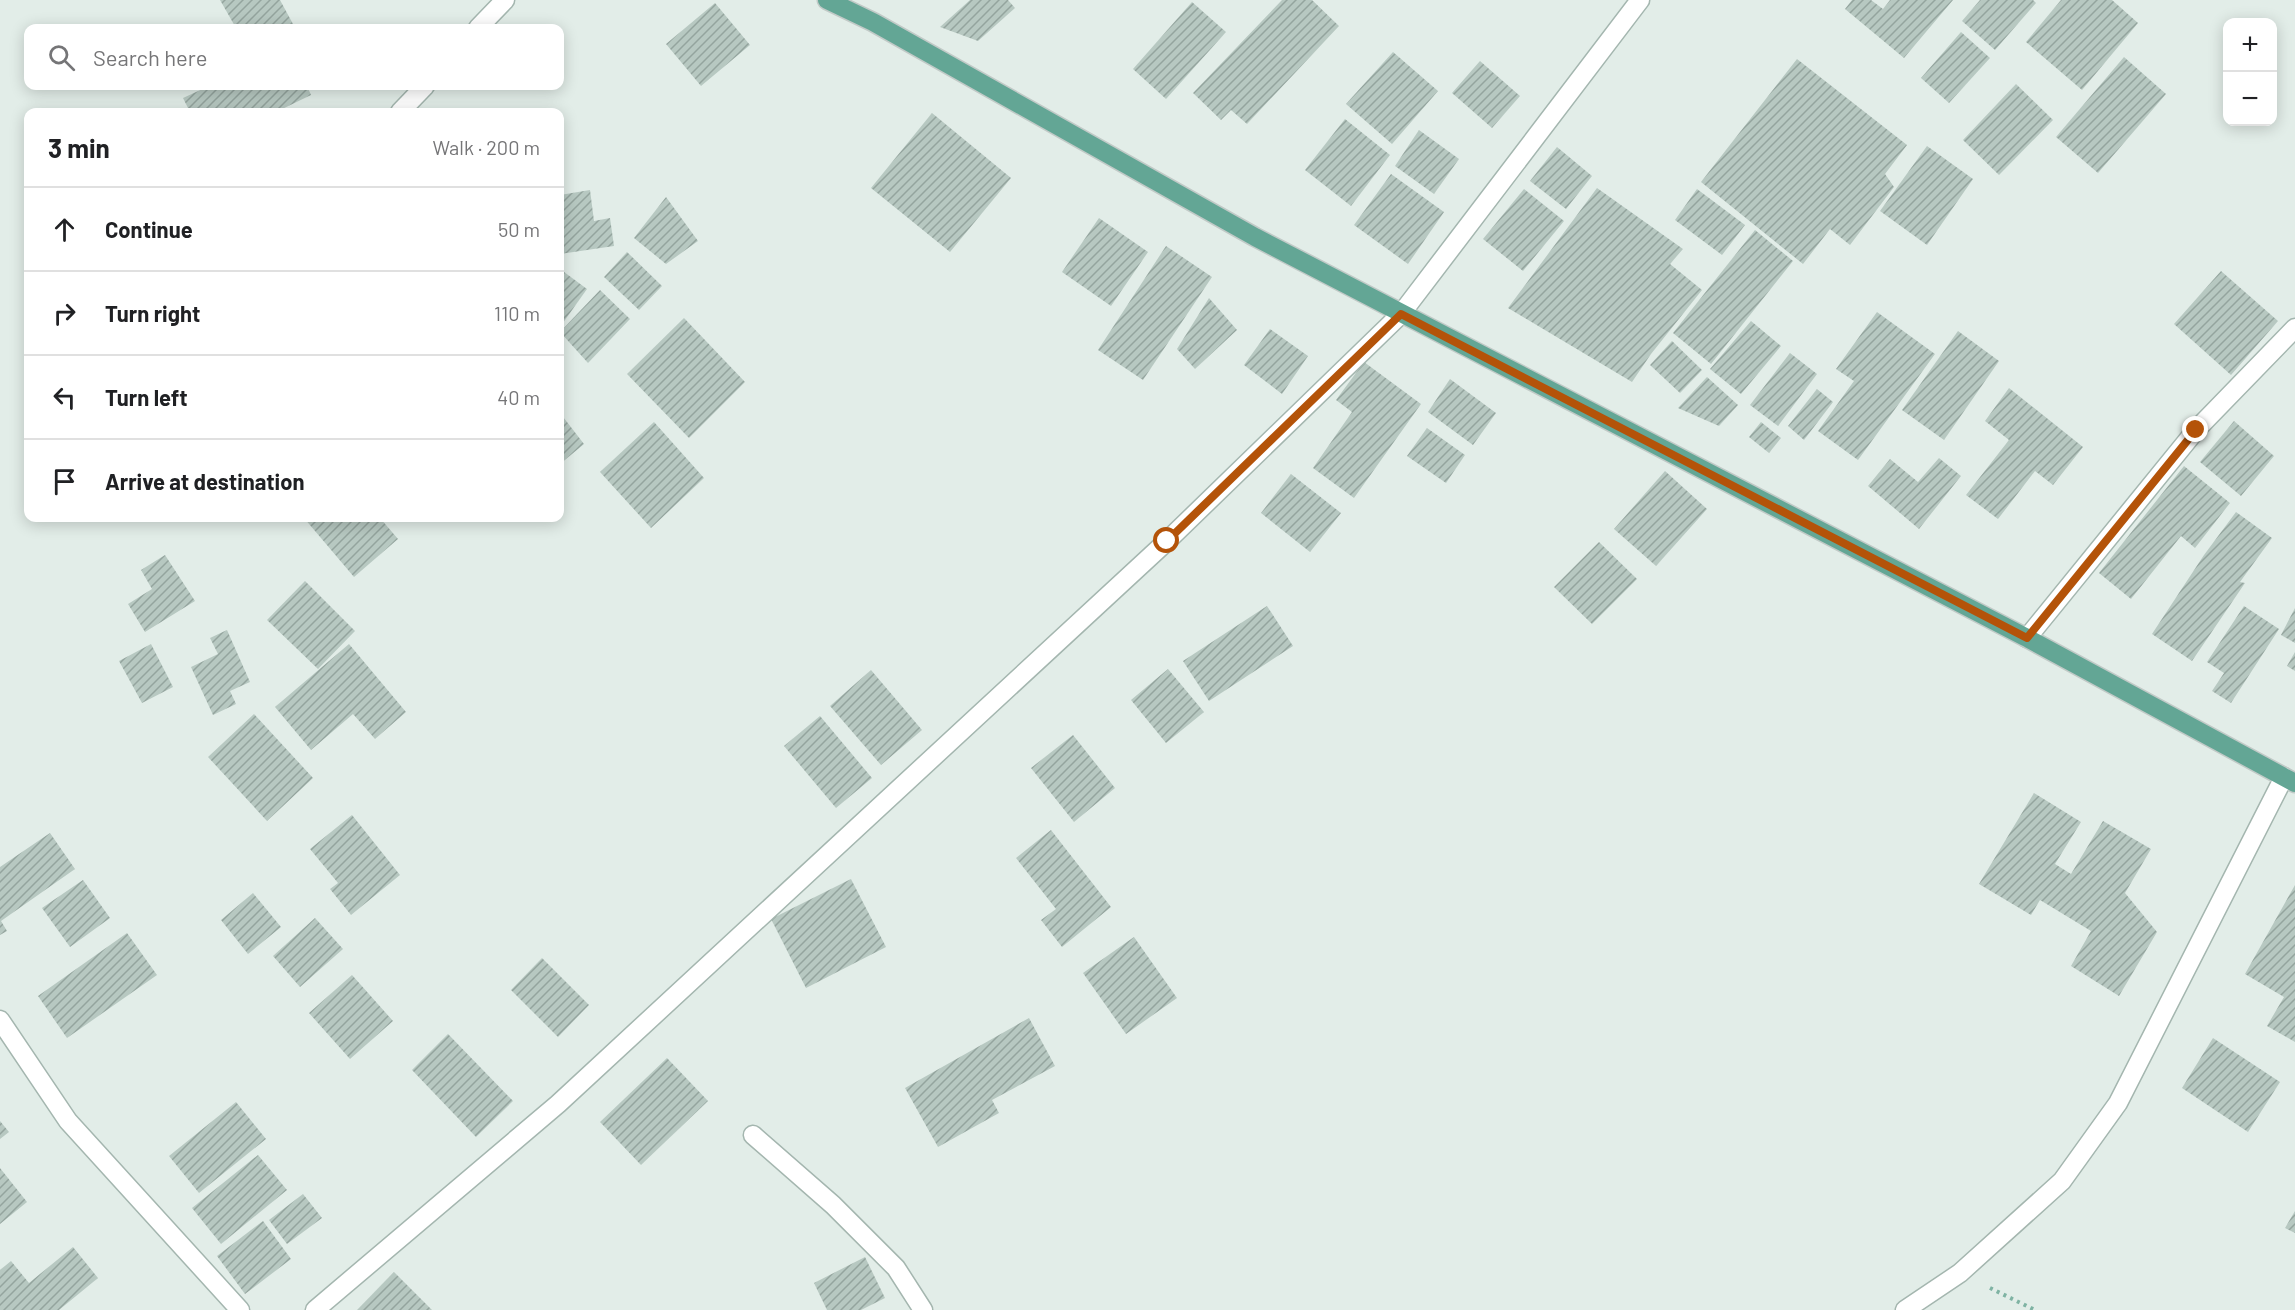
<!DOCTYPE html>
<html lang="en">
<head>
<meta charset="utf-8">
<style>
  :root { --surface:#fff; --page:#f6f6f6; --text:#202124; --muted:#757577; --line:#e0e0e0 }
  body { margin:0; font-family:Barlow,sans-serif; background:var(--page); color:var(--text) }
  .controls { position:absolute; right:18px; top:18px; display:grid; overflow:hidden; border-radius:12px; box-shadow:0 3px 15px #0003 }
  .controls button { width:54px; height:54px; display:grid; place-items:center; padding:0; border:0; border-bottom:2px solid var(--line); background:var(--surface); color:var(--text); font:30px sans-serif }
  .stop { position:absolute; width:18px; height:18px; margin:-14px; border:4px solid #b45309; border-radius:50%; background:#fff }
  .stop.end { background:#b45309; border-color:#fff; box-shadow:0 2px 6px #0008 }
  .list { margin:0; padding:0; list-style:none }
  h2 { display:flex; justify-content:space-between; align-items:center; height:78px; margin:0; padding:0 24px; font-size:26px }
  h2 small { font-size:20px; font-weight:400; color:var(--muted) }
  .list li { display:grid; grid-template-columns:39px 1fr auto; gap:18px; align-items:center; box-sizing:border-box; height:84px; padding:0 24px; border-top:2px solid var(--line) }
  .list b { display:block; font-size:22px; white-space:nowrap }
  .list em { font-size:20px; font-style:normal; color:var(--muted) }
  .icon { flex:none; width:33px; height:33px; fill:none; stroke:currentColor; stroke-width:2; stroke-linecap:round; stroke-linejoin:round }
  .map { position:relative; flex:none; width:2295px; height:1310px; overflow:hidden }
  .search { position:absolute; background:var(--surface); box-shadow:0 3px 15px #0003; left:24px; top:24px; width:540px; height:66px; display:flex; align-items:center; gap:15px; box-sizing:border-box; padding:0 21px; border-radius:12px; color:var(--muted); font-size:22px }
  .panel { position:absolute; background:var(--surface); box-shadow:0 3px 15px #0003; left:24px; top:108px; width:540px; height:414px; border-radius:12px }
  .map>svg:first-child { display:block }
  .building { fill:url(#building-hatch) }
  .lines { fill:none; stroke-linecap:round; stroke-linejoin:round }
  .minor-casing { stroke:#a4b6af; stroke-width:21 }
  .major-casing { stroke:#c1cac7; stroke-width:21 }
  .path { stroke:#7fb3a3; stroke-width:4; stroke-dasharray:3 4.5; stroke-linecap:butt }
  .minor { stroke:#fff; stroke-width:18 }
  .major { stroke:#63a695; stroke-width:18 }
  .route { stroke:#b45309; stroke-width:8 }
</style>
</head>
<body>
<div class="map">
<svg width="2295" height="1310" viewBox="0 0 2295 1310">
  <defs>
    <pattern id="building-hatch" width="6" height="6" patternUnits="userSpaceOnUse" patternTransform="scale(1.5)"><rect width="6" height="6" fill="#b7c8c1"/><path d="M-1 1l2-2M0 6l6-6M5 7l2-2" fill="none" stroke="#94a49e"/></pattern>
  </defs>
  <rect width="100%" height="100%" fill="#e2ede8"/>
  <g class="building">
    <path d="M220,0H280L293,24L285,28H236Z"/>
    <path d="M970,0H1008L1015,8L978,41L940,27Z"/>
    <path d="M1282,0H1312L1339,26L1247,124L1231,110L1221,120L1193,93Z"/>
    <path d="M1852,0H1871L1883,9L1890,0H1953L1904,58L1845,9Z"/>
    <path d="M1980,0H2033L2036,3L1995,50L1962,21Z"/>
    <path d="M2061,0H2112L2138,23L2082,90L2026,42Z"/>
    <path d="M1192,2L1226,32L1166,99L1133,69Z"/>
    <path d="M715,3L750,45L701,86L666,44Z"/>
    <path d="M1961,32L1990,58L1949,103L1921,78Z"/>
    <path d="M1393,52L1438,91L1392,144L1346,104Z"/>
    <path d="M2124,57L2166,94L2098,173L2056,137Z"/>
    <path d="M1797,59L1907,145L1885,174L1894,187L1850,245L1830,229L1803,264L1701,182Z"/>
    <path d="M1480,61L1520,96L1492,128L1452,93Z"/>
    <path d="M2016,84L2053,120L1999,175L1963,140Z"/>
    <path d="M209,86H307L311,95L276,112H190L183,98Z"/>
    <path d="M932,113L1011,178L950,252L871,188Z"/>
    <path d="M1345,119L1390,155L1351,206L1305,170Z"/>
    <path d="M1419,130L1459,159L1434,194L1395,166Z"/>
    <path d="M1927,146L1973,179L1927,245L1880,211Z"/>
    <path d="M1557,147L1592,176L1566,209L1530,181Z"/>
    <path d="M1391,174L1444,212L1408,264L1354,225Z"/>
    <path d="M1597,188L1683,249L1670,264L1702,290L1651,354L1632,382L1508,308Z"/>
    <path d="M1524,189L1564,221L1523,271L1483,239Z"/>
    <path d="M1697,189L1745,225L1722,255L1675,220Z"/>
    <path d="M590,190L594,221L610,218L614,246L560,254V195Z"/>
    <path d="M666,197L698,241L666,264L634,238Z"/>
    <path d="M1099,218L1148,252L1111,306L1062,272Z"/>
    <path d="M1755,230L1793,261L1711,364L1673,333Z"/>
    <path d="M1166,246L1212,277L1143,380L1098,350Z"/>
    <path d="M627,252L662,286L639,310L604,277Z"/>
    <path d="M560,269L587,289L560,327Z"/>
    <path d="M2221,271L2278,321L2231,375L2174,324Z"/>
    <path d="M600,290L630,319L588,363L560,332Z"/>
    <path d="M1209,298L1237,330L1195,369L1177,349Z"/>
    <path d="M1877,312L1935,354L1858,460L1818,431L1854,381L1836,369Z"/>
    <path d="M684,318L745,382L689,438L627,374Z"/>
    <path d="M1751,321L1781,346L1741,394L1710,369Z"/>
    <path d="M1270,329L1308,356L1282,394L1244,365Z"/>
    <path d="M1958,331L1999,361L1944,440L1902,410Z"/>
    <path d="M1672,341L1702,370L1680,393L1650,365Z"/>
    <path d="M1790,353L1817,374L1778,426L1750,405Z"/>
    <path d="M1364,362L1421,404L1354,498L1313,468L1352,412L1336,400Z"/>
    <path d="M1707,377L1738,405L1719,426L1678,408Z"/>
    <path d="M1450,379L1496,413L1473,445L1428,412Z"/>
    <path d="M2009,388L2083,447L2053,485L2035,471L1998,519L1966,495L2009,440L1985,421Z"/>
    <path d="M1817,389L1833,402L1804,440L1788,426Z"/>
    <path d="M560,413L584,444L560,464Z"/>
    <path d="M2234,421L2274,456L2241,496L2200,462Z"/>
    <path d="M654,422L704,478L651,528L600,472Z"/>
    <path d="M1761,422L1781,438L1769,453L1749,437Z"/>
    <path d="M1427,428L1465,455L1446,483L1407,456Z"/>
    <path d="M1939,458L1961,476L1919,529L1868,486L1890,459L1918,482Z"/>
    <path d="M2184,466L2230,503L2195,548L2181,536L2131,599L2099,573Z"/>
    <path d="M1665,471L1707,509L1656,566L1614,529Z"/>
    <path d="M1291,474L1341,513L1310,552L1261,513Z"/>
    <path d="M2236,512L2272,538L2240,582L2245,583L2192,661L2152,634L2204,555Z"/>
    <path d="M304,518H380L398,539L354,577Z"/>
    <path d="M1599,542L1637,579L1592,624L1554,587Z"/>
    <path d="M165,555L195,601L145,632L128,604L152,589L141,570Z"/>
    <path d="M305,581L355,631L318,669L267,620Z"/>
    <path d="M1267,606L1293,646L1209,701L1183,661Z"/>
    <path d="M2244,606L2279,629L2231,703L2212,691L2224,673L2207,662Z"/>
    <path d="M2295,608V643L2281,635Z"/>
    <path d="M227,630L250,682L230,691L236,704L213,715L191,667L218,654L210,638Z"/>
    <path d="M151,644L173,687L142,703L119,661Z"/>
    <path d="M349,644L406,712L375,739L353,714L311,750L275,707Z"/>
    <path d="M2295,652V671L2287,666Z"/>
    <path d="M1168,669L1204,712L1166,743L1131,700Z"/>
    <path d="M871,670L922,730L881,765L830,706Z"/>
    <path d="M254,714L313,778L267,821L208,757Z"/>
    <path d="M820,716L872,778L836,808L784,746Z"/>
    <path d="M1073,735L1115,788L1074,822L1031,768Z"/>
    <path d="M2034,793L2081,822L2055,864L2071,874L2103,821L2151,849L2125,893L2157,932L2119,996L2071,966L2091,931L2040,900L2031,915L1979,884Z"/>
    <path d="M352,815L400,875L351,915L330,889L338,883L310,849Z"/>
    <path d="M1051,830L1111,907L1062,947L1041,920L1056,909L1016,858Z"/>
    <path d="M50,833L75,869L1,921L7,931L0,935V867Z"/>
    <path d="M851,879L886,947L806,988L771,919Z"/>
    <path d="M83,880L110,918L70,947L42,908Z"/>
    <path d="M2295,885V1042L2267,1026L2284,997L2245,974Z"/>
    <path d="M253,893L281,927L248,954L221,920Z"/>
    <path d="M315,918L343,949L300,987L273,956Z"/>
    <path d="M127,933L157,975L67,1038L38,996Z"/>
    <path d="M1134,937L1177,998L1126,1034L1083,973Z"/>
    <path d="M542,958L589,1005L558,1037L511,990Z"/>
    <path d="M352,975L393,1021L350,1059L309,1013Z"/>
    <path d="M1029,1018L1055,1066L992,1100L999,1113L938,1147L905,1088Z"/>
    <path d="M448,1034L513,1101L476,1137L412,1070Z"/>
    <path d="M2213,1038L2280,1082L2248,1132L2182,1088Z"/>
    <path d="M667,1058L708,1101L641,1165L600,1122Z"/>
    <path d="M236,1102L266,1139L199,1193L169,1156Z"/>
    <path d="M0,1121L9,1132L0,1139Z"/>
    <path d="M258,1155L287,1190L221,1244L192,1208Z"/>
    <path d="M0,1168L27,1202L0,1224Z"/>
    <path d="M303,1194L322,1218L287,1244L269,1220Z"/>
    <path d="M2295,1211V1233L2285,1228Z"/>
    <path d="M263,1221L291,1259L245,1294L217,1256Z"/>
    <path d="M73,1247L98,1278L59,1310H0V1270L11,1261L29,1283Z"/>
    <path d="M865,1257L885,1298L861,1310H827L814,1283Z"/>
    <path d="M394,1272L432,1310H357Z"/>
  </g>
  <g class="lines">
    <defs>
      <g id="minor">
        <path d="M478,28L505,0"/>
        <path d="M400,112L425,86"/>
        <path d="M2027,638L2196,430L2295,328"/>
        <path d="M0,1020L68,1121L240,1310"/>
        <path d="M753,1135L833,1205L896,1268L923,1310"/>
        <path d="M315,1310L558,1104L1167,541L1401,314L1640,0"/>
        <path d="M1905,1310L1960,1273L2062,1181L2118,1103L2284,777"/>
      </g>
      <path id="major" d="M827,0L873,22L1255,237L2027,638L2295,783"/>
    </defs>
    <use href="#minor" class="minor-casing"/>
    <use href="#major" class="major-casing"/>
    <path class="path" d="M1990,1288L2035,1310"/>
    <use href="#minor" class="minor"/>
    <use href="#major" class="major"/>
  </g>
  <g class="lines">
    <path class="route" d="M1167,541L1401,314L2027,638L2196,430"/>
  </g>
</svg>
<div class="controls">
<button>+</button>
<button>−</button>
</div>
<div class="stop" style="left:1167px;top:541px"></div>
<div class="stop end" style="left:2196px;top:430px"></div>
<div class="search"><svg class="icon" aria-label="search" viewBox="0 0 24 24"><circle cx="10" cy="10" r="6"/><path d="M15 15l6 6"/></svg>Search here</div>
<section class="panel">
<h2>3 min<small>Walk · 200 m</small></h2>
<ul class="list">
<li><svg class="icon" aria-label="ahead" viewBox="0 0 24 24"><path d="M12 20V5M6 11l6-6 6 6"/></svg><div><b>Continue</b></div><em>50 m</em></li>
<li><svg class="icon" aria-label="right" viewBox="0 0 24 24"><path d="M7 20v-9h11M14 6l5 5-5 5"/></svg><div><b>Turn right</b></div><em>110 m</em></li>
<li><svg class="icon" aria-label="left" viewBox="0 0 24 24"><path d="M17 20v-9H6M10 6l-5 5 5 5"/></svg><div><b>Turn left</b></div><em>40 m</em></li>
<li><svg class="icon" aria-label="arrive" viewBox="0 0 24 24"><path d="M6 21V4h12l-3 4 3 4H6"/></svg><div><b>Arrive at destination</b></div></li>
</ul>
</section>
</div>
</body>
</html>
